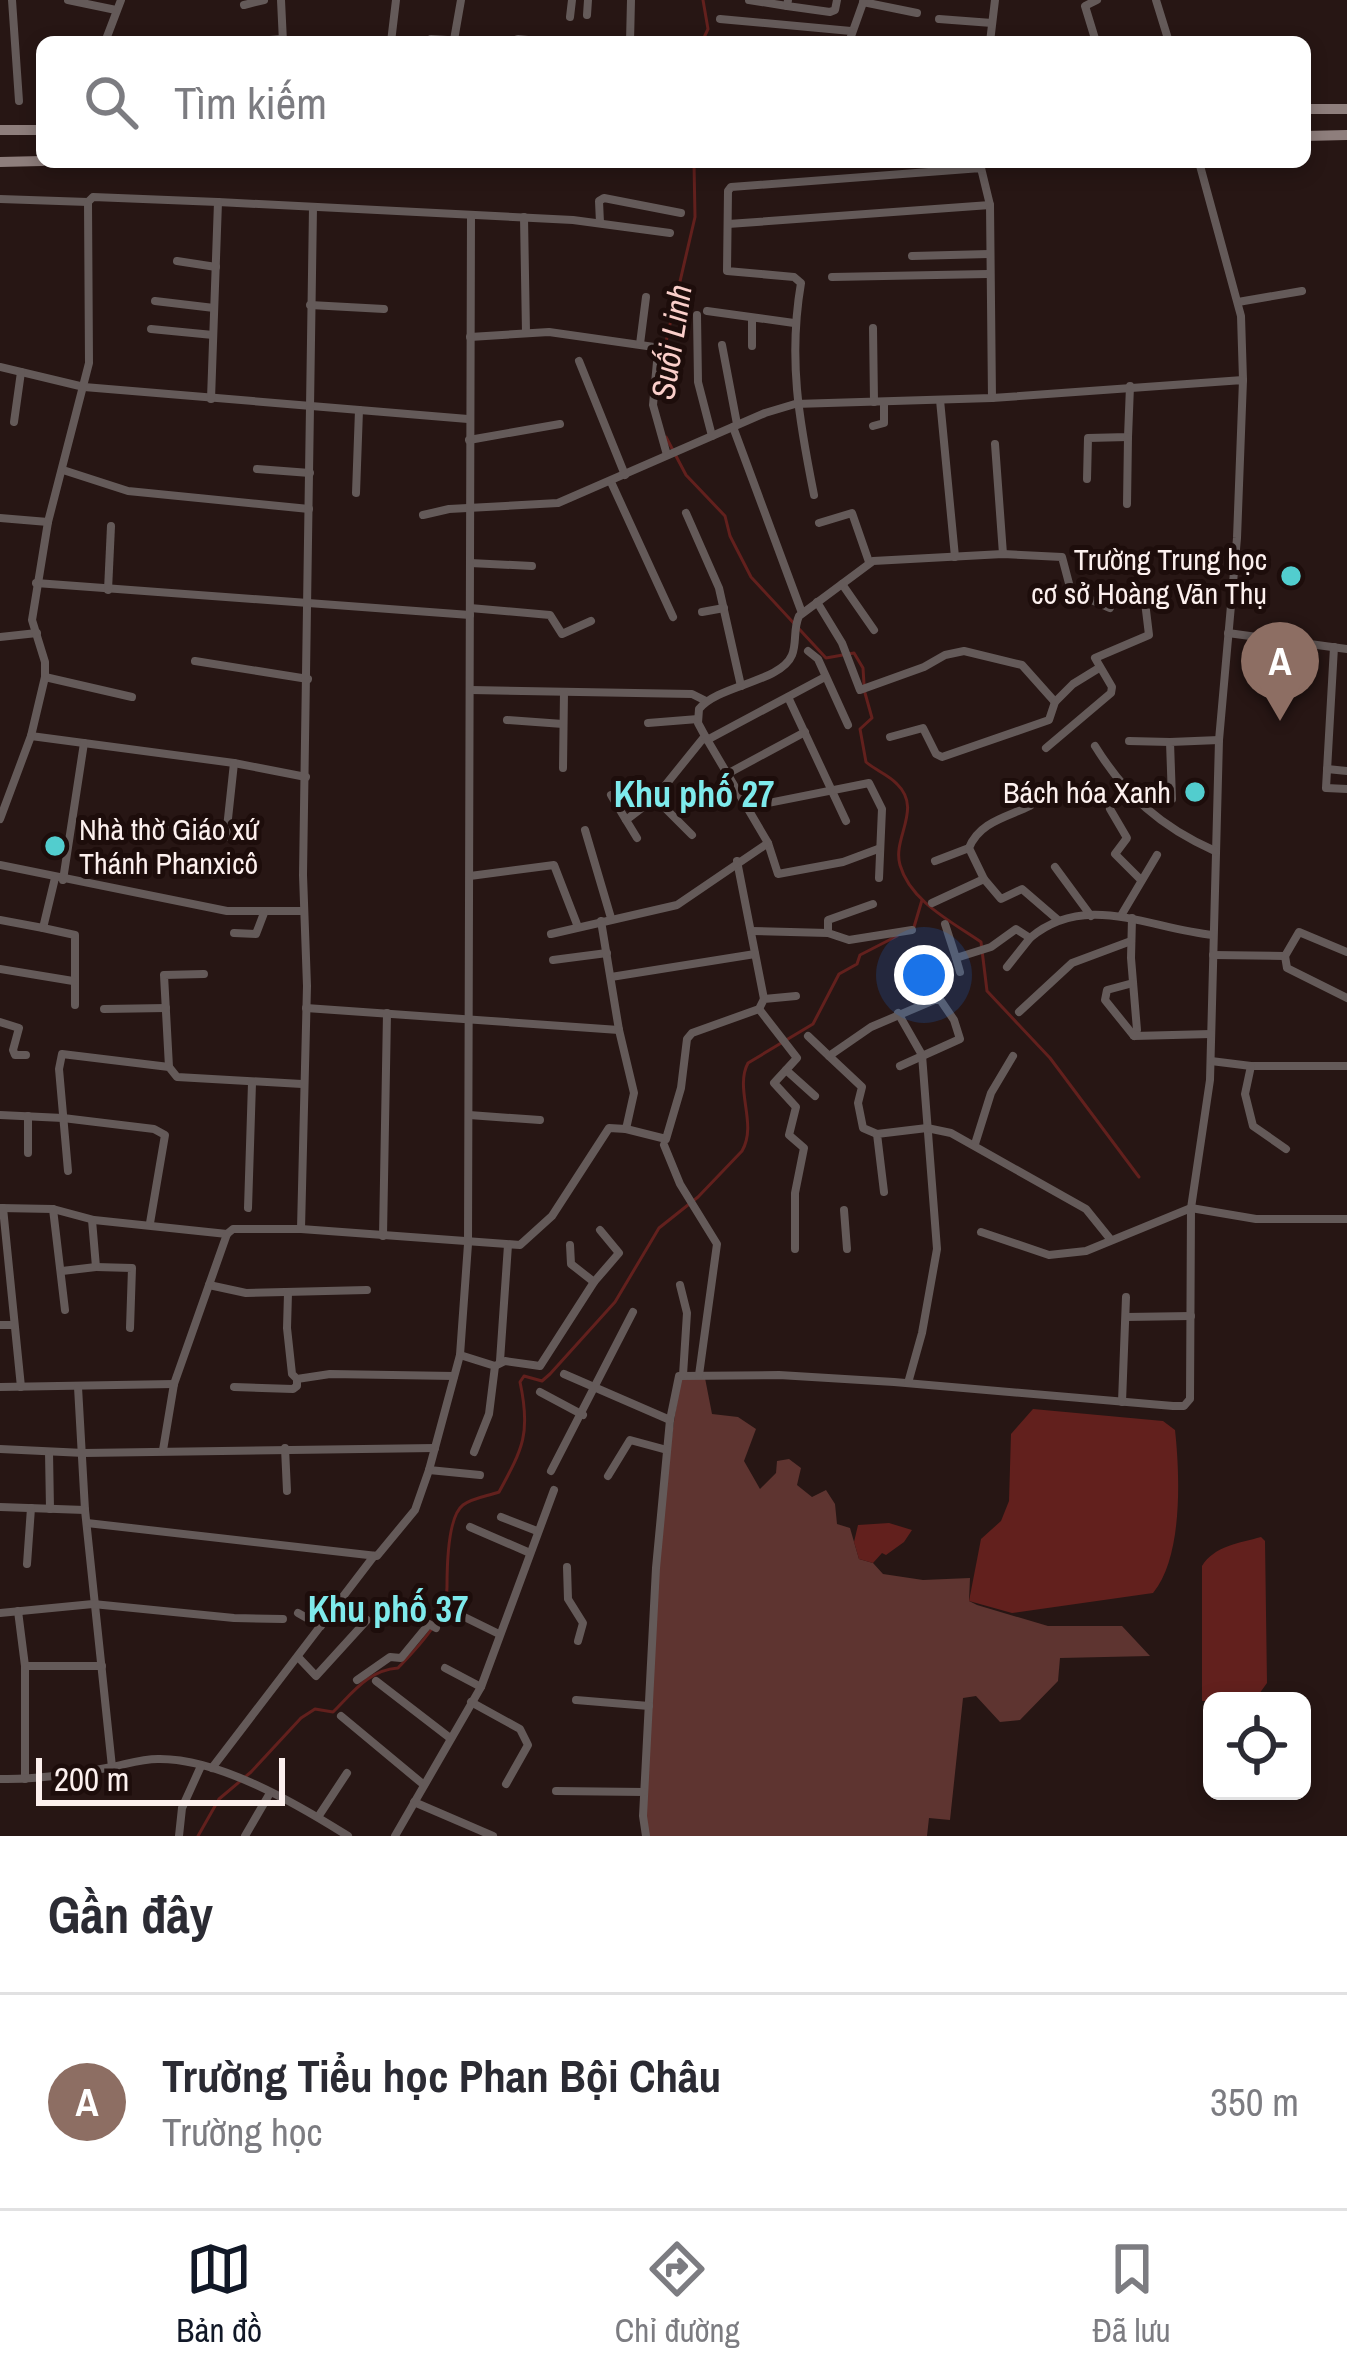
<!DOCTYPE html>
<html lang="vi">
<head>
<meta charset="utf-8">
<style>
  :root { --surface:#fff; --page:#f2f2f3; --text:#2b2b33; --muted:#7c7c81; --line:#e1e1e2; --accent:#111827 }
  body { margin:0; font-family:"Archivo Narrow",sans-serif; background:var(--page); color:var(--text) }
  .controls { position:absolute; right:36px; bottom:36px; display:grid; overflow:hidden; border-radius:18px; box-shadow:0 6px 18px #0003 }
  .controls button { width:108px; height:108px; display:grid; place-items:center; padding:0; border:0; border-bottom:3px solid var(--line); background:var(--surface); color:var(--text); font:60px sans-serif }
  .scale { position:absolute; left:36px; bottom:30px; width:249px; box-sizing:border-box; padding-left:12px; border:6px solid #fcf0ee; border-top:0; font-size:33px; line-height:42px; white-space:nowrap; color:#fcf0ee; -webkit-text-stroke:9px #1d0d0b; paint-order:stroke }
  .you { position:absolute; left:924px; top:975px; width:42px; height:42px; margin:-30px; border:9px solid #fff; border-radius:50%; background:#1a73e8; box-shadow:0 0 0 18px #1a73e833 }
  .badge { display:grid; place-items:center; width:78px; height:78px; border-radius:50%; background:var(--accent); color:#fff; font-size:39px; font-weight:700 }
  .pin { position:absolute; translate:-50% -99px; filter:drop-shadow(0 3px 6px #0008) }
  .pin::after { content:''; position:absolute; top:63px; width:42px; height:36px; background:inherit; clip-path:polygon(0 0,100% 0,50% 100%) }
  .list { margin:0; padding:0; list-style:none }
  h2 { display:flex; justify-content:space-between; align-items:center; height:156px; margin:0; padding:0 48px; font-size:51px }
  h2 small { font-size:39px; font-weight:400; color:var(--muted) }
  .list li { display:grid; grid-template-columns:78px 1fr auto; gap:36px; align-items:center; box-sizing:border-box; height:216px; padding:0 48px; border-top:3px solid var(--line) }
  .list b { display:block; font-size:45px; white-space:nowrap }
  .list p { margin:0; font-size:39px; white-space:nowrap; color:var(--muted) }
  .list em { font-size:39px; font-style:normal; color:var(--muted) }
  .icon { flex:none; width:66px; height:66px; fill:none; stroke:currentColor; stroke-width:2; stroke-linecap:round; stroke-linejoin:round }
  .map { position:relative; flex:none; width:1347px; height:1836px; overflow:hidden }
  .search { position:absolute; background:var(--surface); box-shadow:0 6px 18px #0003; left:36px; right:36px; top:36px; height:132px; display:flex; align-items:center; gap:30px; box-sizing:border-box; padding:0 42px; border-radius:18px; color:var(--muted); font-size:45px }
  .sheet { height:372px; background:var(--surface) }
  nav { display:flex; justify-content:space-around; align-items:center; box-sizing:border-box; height:168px; border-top:3px solid var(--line); background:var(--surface); font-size:33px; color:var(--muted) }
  nav a { display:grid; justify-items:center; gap:6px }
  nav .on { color:var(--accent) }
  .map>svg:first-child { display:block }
  .green { fill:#5e3430 }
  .water { fill:#62201d }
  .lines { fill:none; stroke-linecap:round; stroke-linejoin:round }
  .stream { stroke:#62201d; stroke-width:3 }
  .street { stroke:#645a59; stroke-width:8 }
  .secondary { stroke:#8e7e7c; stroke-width:10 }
  .poi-dot { fill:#52cdce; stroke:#1d0d0b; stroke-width:4.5 }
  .labels { text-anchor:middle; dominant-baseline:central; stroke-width:10; stroke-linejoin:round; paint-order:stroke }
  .poi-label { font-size:30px; fill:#fcf0ee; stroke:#1d0d0b; text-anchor:end }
  .water-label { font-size:33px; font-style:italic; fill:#fbcfca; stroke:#1d0d0b }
  .quarter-label { font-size:36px; font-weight:bold; fill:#7eeaec; stroke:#1d0d0b }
</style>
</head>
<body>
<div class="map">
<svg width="1347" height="1836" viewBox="0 0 1347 1836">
  <rect width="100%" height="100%" fill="#271614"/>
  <path class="green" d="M705,1378L712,1414L738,1417L756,1429L744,1461L760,1489L776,1473L777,1461L789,1459L801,1468L797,1485L812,1497L826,1490L835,1504L837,1524L850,1528L859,1559L873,1563L883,1574L923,1580L970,1578L969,1601L977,1605L1048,1626H1122L1150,1656L1060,1658L1058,1681L1020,1720L1000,1722L976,1696L963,1698L950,1820L929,1818L927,1836H649L646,1815C654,1670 655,1522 681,1379Z"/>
  <g class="water">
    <path d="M1033,1409L1163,1421L1175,1430C1180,1475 1183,1557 1153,1593L1012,1613L969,1601L981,1539L1001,1521L1009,1501L1011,1434Z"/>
    <path d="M889,1523L912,1530L904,1542L886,1555L882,1553L873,1563L859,1559L854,1542L858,1525Z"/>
    <path d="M1261,1537L1265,1541L1267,1683L1254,1701H1202V1566C1214,1546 1240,1543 1261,1537Z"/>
  </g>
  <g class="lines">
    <g class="stream">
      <path d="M702,42L708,29L703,0"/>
      <path d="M661,363L695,217L694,163"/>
      <path d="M666,437L686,475L725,516L730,536L751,577L826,658L854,653L863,668L864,684"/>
      <path d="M865,693L872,718L860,729L866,762C875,770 889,775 897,784C923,809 892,838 900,865C910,901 952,922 981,942L987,991L1050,1058L1139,1177"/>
      <path d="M914,927L922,900"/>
      <path d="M198,1836L219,1799L251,1772L301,1718L315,1709L333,1712C354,1691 369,1670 398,1668C418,1647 447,1618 447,1587C447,1569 447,1517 463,1505C472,1498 488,1496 499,1492C523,1448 531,1433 520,1382L524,1376L542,1381L550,1374L615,1302L659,1228L698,1197L742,1151C758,1124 734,1089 748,1063L813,1024L839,974L857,964L860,955L897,936"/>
    </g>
    <g class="street">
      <path d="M12,0L19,101"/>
      <path d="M68,0L116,10"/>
      <path d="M281,0L283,42"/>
      <path d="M749,0L787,6"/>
      <path d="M788,0L787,6L830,12L835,10L837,0"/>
      <path d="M1156,0L1169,42"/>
      <path d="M863,2L917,13"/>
      <path d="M244,5L264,0"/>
      <path d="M587,15L588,0"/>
      <path d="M570,17L572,0"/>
      <path d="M720,19L851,31"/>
      <path d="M939,19L992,23"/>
      <path d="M431,39L480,42"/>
      <path d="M454,40L461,0"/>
      <path d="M105,42L121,0"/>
      <path d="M243,42L282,39"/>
      <path d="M391,42L396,0"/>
      <path d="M509,42L518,39L548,42"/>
      <path d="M630,42L631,0"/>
      <path d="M849,42L864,0"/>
      <path d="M990,42L995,0"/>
      <path d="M1096,42L1085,6L1097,0"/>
      <path d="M1199,162L1241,316L1243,380"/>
      <path d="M0,199L88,202"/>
      <path d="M524,217L526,333"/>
      <path d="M600,223L599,201L604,198L681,213"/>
      <path d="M728,224L990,205"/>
      <path d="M912,256L989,254"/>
      <path d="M177,261L216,267"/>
      <path d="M832,277L988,274"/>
      <path d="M155,301L214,308"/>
      <path d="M1238,302L1302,291"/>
      <path d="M310,305L384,309"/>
      <path d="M707,311L794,323"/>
      <path d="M697,315L698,382L712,436"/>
      <path d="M752,318V346"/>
      <path d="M873,328L874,402"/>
      <path d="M151,329L213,335"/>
      <path d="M470,337L549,332L654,347L658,351L653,405L667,455"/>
      <path d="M640,344L646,297"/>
      <path d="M722,345L737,424"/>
      <path d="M579,361L625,475"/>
      <path d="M0,367L84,387L468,419"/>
      <path d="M211,399L218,202L573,220L670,233"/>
      <path d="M940,400L955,557"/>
      <path d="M14,422L21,372"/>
      <path d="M873,426L884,423V402"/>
      <path d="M733,427L802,613"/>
      <path d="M469,440L560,424"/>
      <path d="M995,444L1003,554"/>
      <path d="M257,469L310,473"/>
      <path d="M63,470L128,491L309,509"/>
      <path d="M1087,479L1088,438L1128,437L1130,386"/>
      <path d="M611,482L673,617"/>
      <path d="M356,493L359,410"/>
      <path d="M814,495C799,420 788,359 801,283L794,277L727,271L728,191L731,187L981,168L990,205L992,398"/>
      <path d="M1127,504L1128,437"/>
      <path d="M686,513L719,588L741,686"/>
      <path d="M423,515L449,509L558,503L765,413L795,404L992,398L1243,380L1237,538L1219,740L1210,1080L1191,1208L1190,1399L1184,1406H1173L894,1382L779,1375L679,1376L670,1420L656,1568L643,1816L646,1836"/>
      <path d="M0,518L48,522"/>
      <path d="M819,523L852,513L869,562"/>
      <path d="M470,563L532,566"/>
      <path d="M36,583L470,615"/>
      <path d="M842,584L874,630"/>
      <path d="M108,590L111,526"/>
      <path d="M817,602L842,643L860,690L924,667L945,655L964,651L1022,665L1055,702"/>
      <path d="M470,608L550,615L562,634L591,621"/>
      <path d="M702,612L724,608"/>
      <path d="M1228,633L1347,649"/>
      <path d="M0,637L37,633"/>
      <path d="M1334,647L1326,788L1347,789"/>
      <path d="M808,651L818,659L848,725"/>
      <path d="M195,661L308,679"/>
      <path d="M45,677L132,697"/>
      <path d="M471,690L692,694L706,701"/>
      <path d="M788,697L846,821"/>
      <path d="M507,720L563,724"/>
      <path d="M648,723L698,719"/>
      <path d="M31,736L234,763L306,777"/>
      <path d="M890,737L923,728L936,754L942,757L1049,720L1055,702L1073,684L1099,668"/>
      <path d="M707,740L825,677"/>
      <path d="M1129,741L1170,742"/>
      <path d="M1095,746C1126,796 1161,827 1215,851"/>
      <path d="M1046,748L1111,693L1112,687L1095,658L1149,635L1145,602"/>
      <path d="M563,768L564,692"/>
      <path d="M1327,769L1347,771"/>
      <path d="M727,774L805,732"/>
      <path d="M611,795L626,820"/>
      <path d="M1172,799L1170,742L1219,740"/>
      <path d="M748,807L869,783L882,809L879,878"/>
      <path d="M1110,809L1127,838L1115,854L1140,879"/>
      <path d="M0,819L31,736L45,677V662L32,620L48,522L89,363L88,202L93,197L218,202"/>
      <path d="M161,828L226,837L234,763"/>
      <path d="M585,830L611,918"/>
      <path d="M692,835L655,798L705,736"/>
      <path d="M637,838L626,820L655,798"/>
      <path d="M768,843L778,874L843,862L878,849"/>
      <path d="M737,861L764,999"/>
      <path d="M935,861L969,848"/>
      <path d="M0,865L227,911H304"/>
      <path d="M1055,867L1091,916"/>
      <path d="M470,876L554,865L578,927"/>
      <path d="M55,878L43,928L75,935V1005"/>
      <path d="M984,879L1001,899L1022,889L1058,920"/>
      <path d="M63,880L84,743"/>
      <path d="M932,903L984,879L969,848C979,822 1007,817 1030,806"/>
      <path d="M1122,914L1157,855"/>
      <path d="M1132,918L1131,958L1137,1030L1134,1036"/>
      <path d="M0,920L43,928"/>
      <path d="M945,924L956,958L991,947L1016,929L1030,938C1086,891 1150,929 1213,935"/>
      <path d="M751,931L828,933V920L873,904"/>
      <path d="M234,933L256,934L264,913"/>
      <path d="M828,933L849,940L912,930"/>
      <path d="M551,934L677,905L768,843L705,736L698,723L699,709C718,685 781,682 792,655C797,643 793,629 799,616L873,561L1003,554L1062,557L1071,591L1110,608"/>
      <path d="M1213,955L1285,956L1299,932L1347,952"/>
      <path d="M1285,956L1287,968L1347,998"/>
      <path d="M956,958L960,972"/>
      <path d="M553,960L607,953"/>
      <path d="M1007,967L1030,938"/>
      <path d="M0,969L73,981"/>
      <path d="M611,977L755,954"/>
      <path d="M1133,983L1107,990L1105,1000L1134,1036L1211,1034"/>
      <path d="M306,1008L619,1030"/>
      <path d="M104,1009L166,1008"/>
      <path d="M759,1009L797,1058L774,1083L796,1107L789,1135L804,1148L795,1193V1249"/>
      <path d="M1019,1012L1072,963L1131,941"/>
      <path d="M898,1013L922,1055L937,1249L922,1333L908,1383"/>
      <path d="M0,1022L19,1028L13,1050L15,1055H26"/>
      <path d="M808,1036L829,1056"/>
      <path d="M1211,1061L1251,1066H1347"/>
      <path d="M1251,1066L1245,1094L1253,1126L1286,1149"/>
      <path d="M169,1067L164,975L204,974"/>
      <path d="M786,1070L815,1096"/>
      <path d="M0,1115L63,1118L154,1129L165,1135L150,1223"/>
      <path d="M469,1115L540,1120"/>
      <path d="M28,1116V1153"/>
      <path d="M626,1129L666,1139L681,1088L687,1039L692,1033L759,1009L764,999L796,996"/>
      <path d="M877,1134L863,1128L858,1103L862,1087L829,1056L871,1027L939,998L954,1020L960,1039L900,1066"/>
      <path d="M975,1144L991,1093L1013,1056"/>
      <path d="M664,1145L680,1184L717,1244L699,1375"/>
      <path d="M68,1171L59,1069L62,1054L169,1067L177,1077L302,1084"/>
      <path d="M884,1192L877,1134L927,1128L951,1133L1086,1209L1111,1240"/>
      <path d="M0,1208L53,1209L94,1220L227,1234"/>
      <path d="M3,1208L21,1387"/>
      <path d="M248,1208L252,1083"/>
      <path d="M53,1209L65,1310"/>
      <path d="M844,1210L847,1249"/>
      <path d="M301,1229L307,986L303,875L313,207"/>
      <path d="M981,1232L1049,1255L1086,1251L1191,1208L1256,1219H1347"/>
      <path d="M383,1236L387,1013"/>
      <path d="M570,1245L571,1264L594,1282L619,1253L600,1230"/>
      <path d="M96,1267L132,1268L130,1328"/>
      <path d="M62,1271L96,1267L92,1220"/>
      <path d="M209,1285L246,1293L367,1290"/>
      <path d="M680,1285L687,1313L683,1375"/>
      <path d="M288,1293L287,1328L292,1374L297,1379L330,1374L454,1376"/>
      <path d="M1126,1317L1191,1316"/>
      <path d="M0,1325H13"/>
      <path d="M460,1355L495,1366L489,1414L474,1452"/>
      <path d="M500,1361L508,1245"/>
      <path d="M495,1366L505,1361L540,1366L594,1282"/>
      <path d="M564,1374L670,1420"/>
      <path d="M0,1387L174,1384"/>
      <path d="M78,1387L85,1510L112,1767"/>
      <path d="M234,1387L293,1389L297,1386V1379"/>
      <path d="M540,1392L583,1415"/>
      <path d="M1122,1402L1126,1297"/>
      <path d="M285,1448L287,1491"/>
      <path d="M0,1449L84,1453L435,1448"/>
      <path d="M163,1450L174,1384L227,1234L233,1229H301L520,1245L552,1216L609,1128L626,1129L634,1093L619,1030L601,921"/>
      <path d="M49,1452L50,1509"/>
      <path d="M429,1470L480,1475"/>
      <path d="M551,1471L633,1312"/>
      <path d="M608,1476L630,1440L667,1450"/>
      <path d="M0,1507L85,1510"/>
      <path d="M501,1517L537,1531"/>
      <path d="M87,1523L377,1556L415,1510L429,1470L460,1355L468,1244L471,217"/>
      <path d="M470,1527L530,1553"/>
      <path d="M27,1564L31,1508"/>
      <path d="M567,1567L568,1599L583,1623L578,1641"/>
      <path d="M448,1609L499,1634"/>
      <path d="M18,1611L25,1666V1779"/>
      <path d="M0,1613L93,1604L234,1618L283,1619"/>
      <path d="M298,1613L321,1626"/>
      <path d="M298,1657L316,1676L367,1620"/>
      <path d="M25,1666H102"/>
      <path d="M445,1668L481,1687"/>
      <path d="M357,1680L390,1657L401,1658L429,1624L436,1628"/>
      <path d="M376,1681L450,1738"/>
      <path d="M576,1700L649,1706"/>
      <path d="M471,1702L520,1729L528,1745L506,1784"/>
      <path d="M341,1716L424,1785"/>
      <path d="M212,1768L374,1556"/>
      <path d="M0,1779C37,1780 75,1774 112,1767C127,1764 142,1759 158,1759C219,1758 297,1804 348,1836"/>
      <path d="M556,1791L644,1792"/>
      <path d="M414,1802L493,1836"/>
      <path d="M318,1817L347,1773"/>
      <path d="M179,1836L182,1808L201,1766"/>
      <path d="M245,1836L270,1793"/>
      <path d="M395,1836L481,1687L554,1490"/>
    </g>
    <g class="secondary">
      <path d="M1305,109H1347"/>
      <path d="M0,130H42"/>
      <path d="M1305,136L1347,135"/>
      <path d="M0,162L42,161"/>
    </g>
  </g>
  <g class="poi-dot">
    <circle cx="1291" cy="576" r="12"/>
    <circle cx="1195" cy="792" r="12"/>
    <circle cx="55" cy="846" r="12"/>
  </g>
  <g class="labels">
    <g class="poi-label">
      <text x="1267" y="559">Trường Trung học<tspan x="1267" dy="34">cơ sở Hoàng Văn Thụ</tspan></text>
      <text x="1171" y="792">Bách hóa Xanh</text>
      <text x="79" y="829" text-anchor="start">Nhà thờ Giáo xứ<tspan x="79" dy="34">Thánh Phanxicô</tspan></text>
    </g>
    <g class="water-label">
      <text transform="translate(671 342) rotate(-81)">Suối Linh</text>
    </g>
    <g class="quarter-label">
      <text x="694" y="794">Khu phố 27</text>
      <text x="388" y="1609">Khu phố 37</text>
    </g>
  </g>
</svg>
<div class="controls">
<button><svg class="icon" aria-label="locate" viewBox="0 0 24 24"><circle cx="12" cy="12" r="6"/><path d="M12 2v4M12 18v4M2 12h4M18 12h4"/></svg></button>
</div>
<div class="scale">200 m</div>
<div class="you"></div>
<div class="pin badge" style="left:1280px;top:721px;background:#8d6e63">A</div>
<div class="search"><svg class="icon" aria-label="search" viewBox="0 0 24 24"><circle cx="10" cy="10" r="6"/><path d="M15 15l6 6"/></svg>Tìm kiếm</div>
</div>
<section class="sheet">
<h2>Gần đây<small></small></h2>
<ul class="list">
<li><span class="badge" style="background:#8d6e63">A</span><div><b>Trường Tiểu học Phan Bội Châu</b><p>Trường học</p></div><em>350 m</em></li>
</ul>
</section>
<nav>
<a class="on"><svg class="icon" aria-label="map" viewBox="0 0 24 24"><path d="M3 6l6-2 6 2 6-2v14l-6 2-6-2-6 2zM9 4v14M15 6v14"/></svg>Bản đồ</a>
<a><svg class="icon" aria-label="directions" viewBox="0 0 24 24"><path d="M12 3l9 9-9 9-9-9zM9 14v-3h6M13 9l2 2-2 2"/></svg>Chỉ đường</a>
<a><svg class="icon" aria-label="saved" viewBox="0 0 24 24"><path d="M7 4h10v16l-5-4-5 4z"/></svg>Đã lưu</a>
</nav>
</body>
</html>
